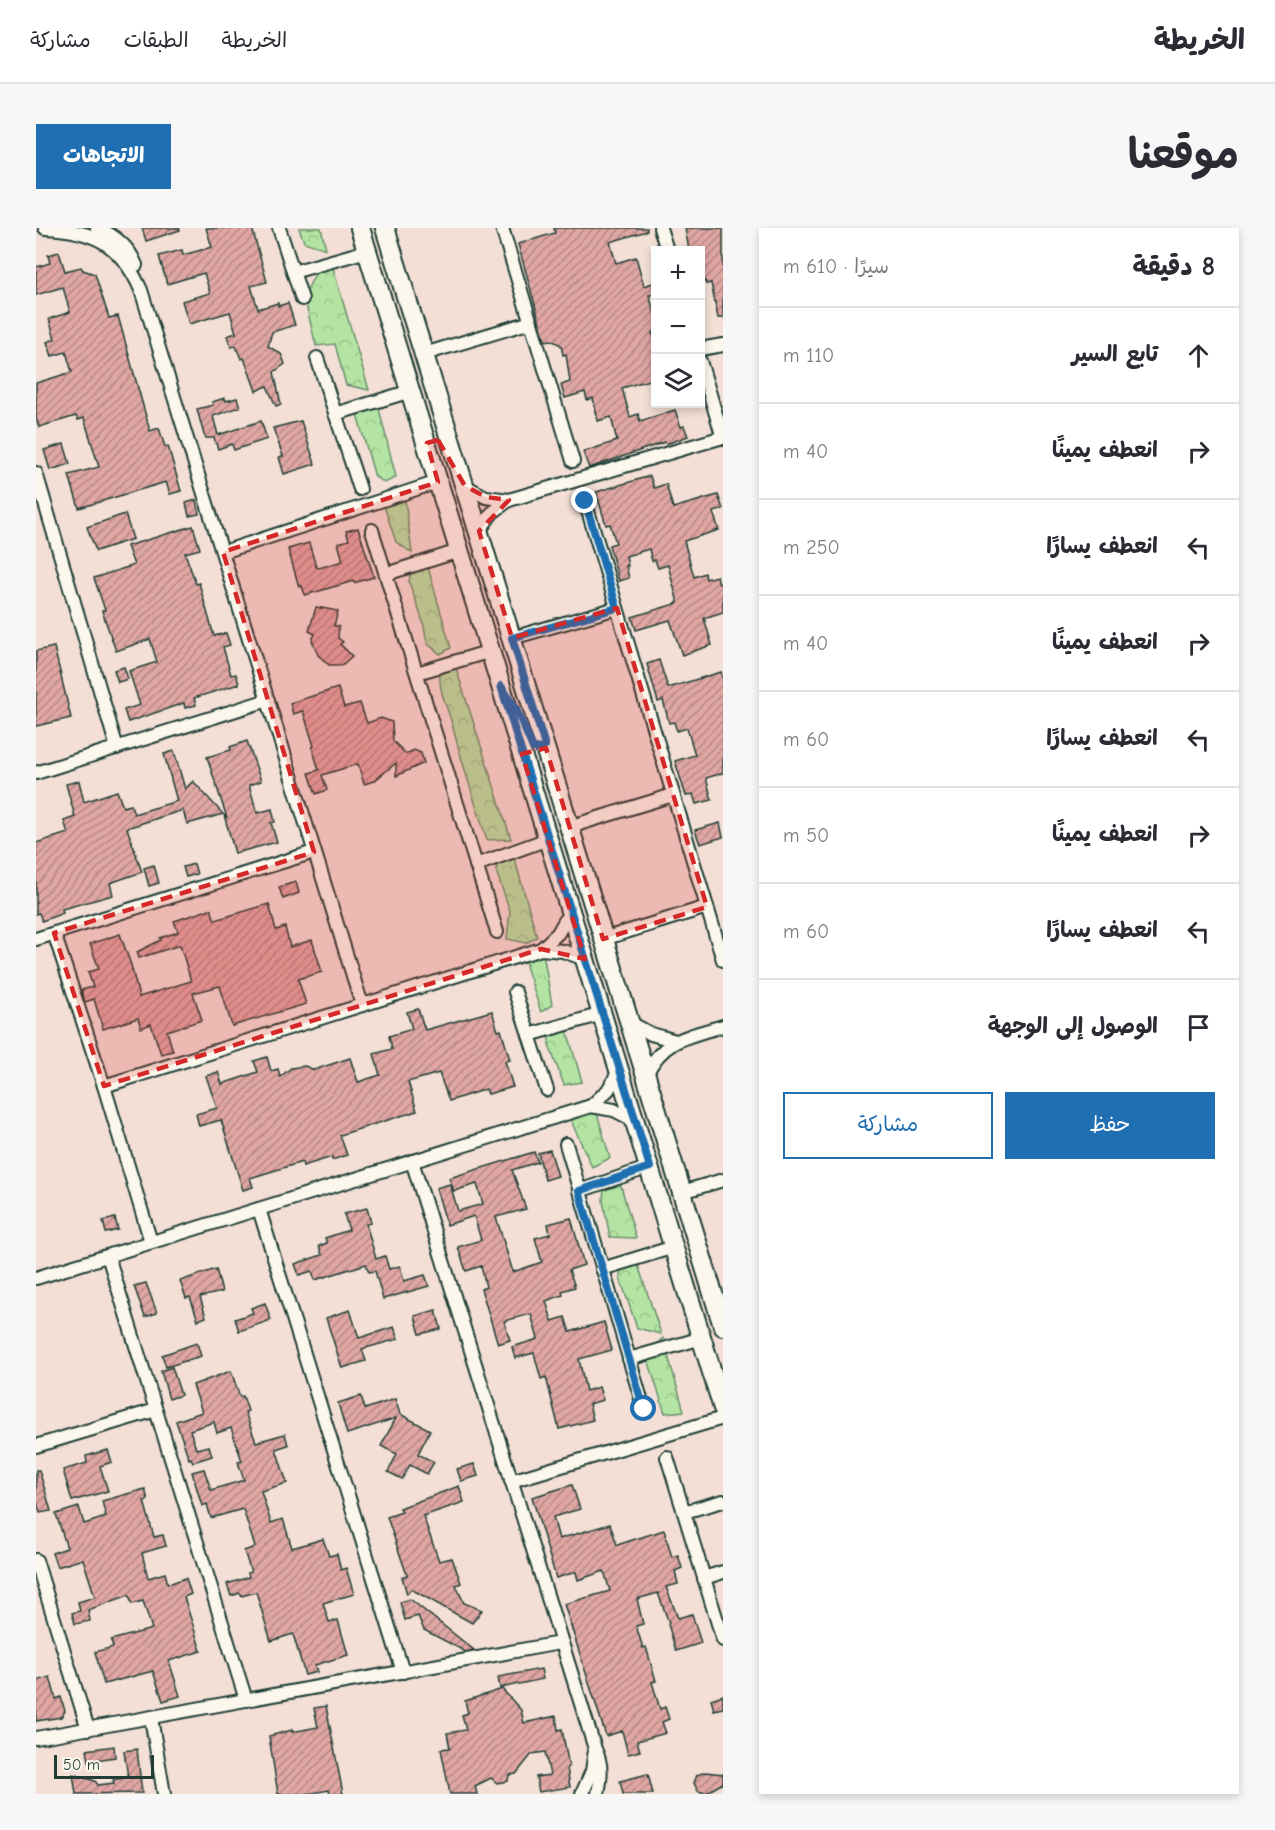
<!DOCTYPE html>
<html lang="ar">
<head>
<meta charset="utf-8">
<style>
  :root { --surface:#fff; --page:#f7f7f7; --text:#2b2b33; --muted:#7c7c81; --line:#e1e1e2; --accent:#1f6fb2 }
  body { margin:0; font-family:"Comic Neue","Playpen Sans Arabic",sans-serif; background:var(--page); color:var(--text); direction:rtl }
  .controls { position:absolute; right:18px; top:18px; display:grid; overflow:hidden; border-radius:0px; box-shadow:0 3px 9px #0003 }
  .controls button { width:54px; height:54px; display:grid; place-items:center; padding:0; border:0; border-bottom:2px solid var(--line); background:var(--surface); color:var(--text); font:30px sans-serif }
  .scale { position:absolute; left:18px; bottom:15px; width:100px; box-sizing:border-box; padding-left:6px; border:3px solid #1f3d34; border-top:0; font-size:16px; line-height:21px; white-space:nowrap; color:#1f3d34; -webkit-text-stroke:4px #fbf7ec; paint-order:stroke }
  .stop { position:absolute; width:18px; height:18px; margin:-14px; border:4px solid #1f6fb2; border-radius:50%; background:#fff }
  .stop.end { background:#1f6fb2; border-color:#fff; box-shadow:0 2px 6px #0008 }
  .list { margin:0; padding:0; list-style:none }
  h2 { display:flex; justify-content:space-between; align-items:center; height:78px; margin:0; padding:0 24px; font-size:26px }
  h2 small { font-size:20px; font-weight:400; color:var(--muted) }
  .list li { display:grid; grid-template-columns:39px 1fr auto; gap:18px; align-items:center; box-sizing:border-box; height:96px; padding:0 24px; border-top:2px solid var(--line) }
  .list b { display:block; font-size:22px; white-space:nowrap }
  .list em { font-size:20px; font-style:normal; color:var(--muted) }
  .actions { display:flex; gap:12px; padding:18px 24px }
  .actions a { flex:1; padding:14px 0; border:2px solid var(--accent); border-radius:0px; text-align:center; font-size:21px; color:var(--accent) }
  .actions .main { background:var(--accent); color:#fff }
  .icon { flex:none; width:33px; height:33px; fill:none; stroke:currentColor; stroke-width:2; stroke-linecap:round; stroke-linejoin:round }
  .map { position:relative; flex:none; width:687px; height:1566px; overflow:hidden; direction:ltr; border-radius:0px }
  header { display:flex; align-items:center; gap:36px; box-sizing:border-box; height:84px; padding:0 30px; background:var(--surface); border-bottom:2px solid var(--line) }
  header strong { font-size:28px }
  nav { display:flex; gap:33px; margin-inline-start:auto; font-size:21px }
  .intro { display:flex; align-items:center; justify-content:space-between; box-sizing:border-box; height:144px; padding:0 36px }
  h1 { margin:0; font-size:42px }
  .button { padding:15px 27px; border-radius:0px; background:var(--accent); color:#fff; font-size:21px; font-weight:700 }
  main { display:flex; gap:36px; padding:0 36px }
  aside { flex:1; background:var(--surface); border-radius:0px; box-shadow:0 3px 9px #0003 }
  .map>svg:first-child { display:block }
  .forest { fill:url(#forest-crowns); stroke:#69906c; stroke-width:1.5 }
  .building { fill:url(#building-hatch); stroke:#1f3d34; stroke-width:1.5 }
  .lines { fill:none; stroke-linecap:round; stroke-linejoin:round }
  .minor-casing { stroke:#1f3d34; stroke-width:16 }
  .secondary-casing { stroke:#1f3d34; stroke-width:22 }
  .minor { stroke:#fbf7ec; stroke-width:12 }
  .secondary { stroke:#fbf7ec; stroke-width:18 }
  .route { stroke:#1f6fb2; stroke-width:8 }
  .marked { fill:#d62828; fill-opacity:0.2; stroke:#d62828; stroke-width:4.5; stroke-dasharray:12 8; stroke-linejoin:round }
</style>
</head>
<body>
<header>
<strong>الخريطة</strong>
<nav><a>الخريطة</a><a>الطبقات</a><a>مشاركة</a></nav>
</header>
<div class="intro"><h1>موقعنا</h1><a class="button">الاتجاهات</a></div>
<main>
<aside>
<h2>8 دقيقة<small>سيرًا · 610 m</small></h2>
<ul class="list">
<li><svg class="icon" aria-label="ahead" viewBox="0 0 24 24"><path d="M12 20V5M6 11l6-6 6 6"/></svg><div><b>تابع السير</b></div><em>110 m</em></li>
<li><svg class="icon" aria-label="right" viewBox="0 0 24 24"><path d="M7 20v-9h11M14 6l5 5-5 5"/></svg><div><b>انعطف يمينًا</b></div><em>40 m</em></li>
<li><svg class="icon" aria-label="left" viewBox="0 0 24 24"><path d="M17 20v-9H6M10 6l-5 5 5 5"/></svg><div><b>انعطف يسارًا</b></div><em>250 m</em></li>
<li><svg class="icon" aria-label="right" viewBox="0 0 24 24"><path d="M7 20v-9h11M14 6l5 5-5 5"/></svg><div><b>انعطف يمينًا</b></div><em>40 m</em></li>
<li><svg class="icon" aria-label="left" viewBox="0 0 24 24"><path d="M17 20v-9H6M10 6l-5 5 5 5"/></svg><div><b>انعطف يسارًا</b></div><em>60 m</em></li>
<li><svg class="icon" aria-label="right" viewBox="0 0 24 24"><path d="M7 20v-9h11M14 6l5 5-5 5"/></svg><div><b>انعطف يمينًا</b></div><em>50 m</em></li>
<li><svg class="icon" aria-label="left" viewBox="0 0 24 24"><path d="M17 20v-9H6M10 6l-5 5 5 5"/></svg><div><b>انعطف يسارًا</b></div><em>60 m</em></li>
<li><svg class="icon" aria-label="arrive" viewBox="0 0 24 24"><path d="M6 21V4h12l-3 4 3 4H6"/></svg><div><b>الوصول إلى الوجهة</b></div></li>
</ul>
<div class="actions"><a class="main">حفظ</a><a>مشاركة</a></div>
</aside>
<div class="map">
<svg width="687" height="1566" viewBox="0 0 687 1566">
  <defs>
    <pattern id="forest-crowns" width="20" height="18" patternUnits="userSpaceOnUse" patternTransform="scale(1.5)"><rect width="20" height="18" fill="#b3e4a3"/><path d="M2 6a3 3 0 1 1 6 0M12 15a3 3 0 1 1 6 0" fill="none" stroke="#9ac48d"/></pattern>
    <pattern id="building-hatch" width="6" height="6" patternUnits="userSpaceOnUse" patternTransform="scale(1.5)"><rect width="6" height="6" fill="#e0a6a3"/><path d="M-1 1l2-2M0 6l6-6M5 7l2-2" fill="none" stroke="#b58886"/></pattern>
  </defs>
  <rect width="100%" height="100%" fill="#f3dfd6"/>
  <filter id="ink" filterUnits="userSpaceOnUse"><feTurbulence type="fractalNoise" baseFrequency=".0167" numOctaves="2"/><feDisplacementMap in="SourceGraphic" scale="12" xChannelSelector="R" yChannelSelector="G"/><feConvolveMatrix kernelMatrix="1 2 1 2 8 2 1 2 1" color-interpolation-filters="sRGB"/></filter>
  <g filter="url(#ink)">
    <g class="forest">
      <path d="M263,0H285L290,21L268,14Z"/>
      <path d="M294,30L333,162L310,157L299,116L280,118L268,68L278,48Z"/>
      <path d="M326,172L341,173L360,249L349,255L339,249L321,186Z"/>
      <path d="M368,264L376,325L360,314L347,275Z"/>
      <path d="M389,329L415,420L404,426L391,415L387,394L373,354L375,341Z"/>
      <path d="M417,431L475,611L451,612C439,574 426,536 416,496C411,477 402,463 404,443Z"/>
      <path d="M475,618L501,709L490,715L471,711L474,683L460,643L462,630Z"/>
      <path d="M505,713L516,777L505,784L490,738L491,724Z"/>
      <path d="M528,792L546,854L528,857L513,817V803Z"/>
      <path d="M556,868L574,930L556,939L536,895L539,880Z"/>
      <path d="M582,948L600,1010L574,1009L567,973L568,960Z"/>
      <path d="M598,1025L625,1106L601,1100L584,1050L585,1037Z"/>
      <path d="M627,1110L648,1183L629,1185L613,1135L614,1122Z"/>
    </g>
    <g class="building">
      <path d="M106,0H143L144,2L110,13Z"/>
      <path d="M170,0H216L231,54L215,58L222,81L242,75V78L252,75L259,97L236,104L232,118L245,126L249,136L238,144L245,176L240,178L231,158L220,163L208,130L205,131L200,118L195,119L191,108L200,105L194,84L153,96L146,73L174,65L168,45L131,56L123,28L146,22L147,27L176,19Z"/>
      <path d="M518,0H611V3L574,14L580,35L600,29L608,58L617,55L620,63V66L613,67L620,89V103L616,105L620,114V150L586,160L594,189L602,186L604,193L639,182L645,199L648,198L652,208L630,216L629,214L553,240L547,224L581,213L575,189L562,193L557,170L551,172L549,164L529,170L525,157L534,154L530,126L527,127L525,117L515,112L509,113L482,16L519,5Z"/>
      <path d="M649,0H687V90H682L675,55L670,56L669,52L664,53V22H653Z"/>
      <path d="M23,24L29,43L45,39L47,42L59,46L73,90L82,88L114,203L123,200L129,219L132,218L145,263L134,266L130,254L43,280L33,247L63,239L48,190L42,192L40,188L3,199L0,190V155L36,144L30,124L16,128L11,114L19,111L13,91L34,84L27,59L0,67V39L14,35L12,27Z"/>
      <path d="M189,170L190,173L201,170L204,179L177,188L182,207L225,193L231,211L198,222L196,216L182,221L178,210H170L168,207L161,181L177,177L176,174Z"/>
      <path d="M265,193L279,236L248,246L243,229L247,228L237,200Z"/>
      <path d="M28,216L34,236L14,242L8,222Z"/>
      <path d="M614,248L618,260L630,256L637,280L682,267L687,281L677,284L683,302L648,313L658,349L669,345L670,351L681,348L683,356L687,354V384L668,390L676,417L646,427L634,392L600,402L596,389L642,375L632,337L622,340L619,332L616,333L613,321L590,328L592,338H590L593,350L583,353L573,317L580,315L574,296L570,297L560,264Z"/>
      <path d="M160,272L163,286L153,288L150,275Z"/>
      <path d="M89,286L97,311L60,323L51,299Z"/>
      <path d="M157,298L164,321L149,325L160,356L163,355L178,408L190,405L194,417L187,419L195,447L200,446L203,456L158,470L160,477L149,480L148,475L92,494L88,482L104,477L93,443L121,434L114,411L80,423L66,383L69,382L58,350L98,337L91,318Z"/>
      <path d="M322,300L338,349L318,355V353L269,367L266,358L263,359L252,321L273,315L280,339L283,340L307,333L302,315L313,312L310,303Z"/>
      <path d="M280,379L302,383L298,398H303L302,410L307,414L304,416L316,428L306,437H293L282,427L276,412L279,406L273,403Z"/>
      <path d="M18,419L35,490L0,498V423Z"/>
      <path d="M623,432L632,460L685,444L687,451V545L670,550L676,572L660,576L657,566L650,568L639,533L659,527L651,500L641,503L638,494L633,495L627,472L622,474L611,436Z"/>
      <path d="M88,439L92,451L82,454L78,442Z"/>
      <path d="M302,460L308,479L324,475L331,495L345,490L356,494L357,513L370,526L378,522L385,525L388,535L360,548V535L338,553L328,556L322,536L286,547L291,562L280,566L273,545L283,542L276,519L278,518L267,483L257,486L254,475Z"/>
      <path d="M211,513L225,553L213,557L221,585L236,581L239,594L235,595L241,614L199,625L188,587L191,590L171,529L195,522L194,519Z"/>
      <path d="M138,523L149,561L157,553L187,586L151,596L147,582L91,600L106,644L74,655L77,667L26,681L27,685L6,693L3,685L0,686V615L32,605L28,593L39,589L30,556L43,553L48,574L81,563L87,579L95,577L98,586L141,573L128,526Z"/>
      <path d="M684,595L687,609L664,616L659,602Z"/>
      <path d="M158,636L161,646L150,649L147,639Z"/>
      <path d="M118,637L123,655L113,658L108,640Z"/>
      <path d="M260,654L263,665L247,671L243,659Z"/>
      <path d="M233,676L240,702L249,699L254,719L276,712L286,744L262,751L270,776L196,798L184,758L157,765L166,792L131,803L137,823L125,826L115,796L105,800L102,790L67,801L58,771L49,774L45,762L57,759L52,744L63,741L54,716L84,706L95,737L103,769L155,753L144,717L103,730L101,724L125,712L124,710L142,704L138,693L175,681L179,692Z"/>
      <path d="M382,781L389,802L456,783L462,803L465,802L474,832L469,833L477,859L452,866L450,861L413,873L403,845L372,854L381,883L304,907L311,927L296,932V929L267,938L266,934L214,950L217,959L207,962L185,892L163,898L160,886L181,880L170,848L182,844L186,856L222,844L218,833L231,829L235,843L242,841L244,849L255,840L269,838L278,842L314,830L322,854L344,847L338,826L356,821L353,808L376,801L371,784Z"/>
      <path d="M514,922L522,948L509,952L502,925Z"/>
      <path d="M498,924L502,934L476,942L490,981L460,989L477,1044L506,1034L499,1010L514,1006L512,996L535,990L548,1037L533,1042L539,1059L526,1063L527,1067L510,1073L516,1093L529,1089L534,1104L568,1094L576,1122L543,1131L550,1163L563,1159L567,1172L553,1176L557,1192L523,1201L510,1149L505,1151L498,1125L479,1130L476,1119L502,1111L495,1086L468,1093L474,1112L462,1116L445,1061L450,1059L445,1038L430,1043L422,1019L445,1012L438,988L411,997L400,960L414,956L422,983L447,976L441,956L418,963L413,950Z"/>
      <path d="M331,980L335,995L330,996L340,1031L349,1028L353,1041L364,1038L368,1053L389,1047L393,1058L347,1071L339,1043L333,1044L330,1036L279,1052L276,1043L263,1047L259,1036L286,1027L283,1018L291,1015L289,1010L313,1002L308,986Z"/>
      <path d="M79,990L82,1002L70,1005L67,993Z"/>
      <path d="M180,1041L186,1064L164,1069L170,1089L162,1092L154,1069L150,1070L144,1053Z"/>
      <path d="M110,1055L121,1085L109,1089L98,1058Z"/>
      <path d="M229,1075L235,1092L203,1103L199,1091L217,1085L215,1080Z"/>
      <path d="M314,1082L323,1110L358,1099L362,1111L326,1121L330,1133L306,1140L290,1090Z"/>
      <path d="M400,1082L405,1101L384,1106L379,1088Z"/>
      <path d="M161,1115L165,1128L130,1139L126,1127Z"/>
      <path d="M136,1139L145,1167L133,1171L125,1143Z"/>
      <path d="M195,1143L204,1169L207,1168L212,1183L209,1184L220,1214L249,1206L252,1217L240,1221L251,1255L225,1263L235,1295L247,1291L256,1320L287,1311L293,1328L301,1326L305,1342L310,1340L318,1366L287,1375L293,1394L302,1392L312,1427L279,1437L281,1444L269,1447L257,1406L235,1413L220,1364L206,1368L204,1365L195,1368L191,1356L213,1349L212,1345L215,1344L208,1323L219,1319L207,1281L175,1290L171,1276L166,1278L156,1244L168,1241L175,1262L208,1252L202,1234L206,1233L195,1200L181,1205L178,1194L154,1202L160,1221L173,1218L176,1228L157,1234L155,1230L153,1231L140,1193L166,1184L157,1157Z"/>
      <path d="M325,1168L329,1181L359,1171L364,1186L394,1202L382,1226L398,1234L391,1246L374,1237L366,1251L352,1244L361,1226L345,1218L360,1190L311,1206L302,1175Z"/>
      <path d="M72,1222L76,1234L64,1238L72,1263L36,1273L27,1242L51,1235L50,1228Z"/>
      <path d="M438,1236L442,1248L425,1253L421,1241Z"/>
      <path d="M0,1242H3L15,1283L4,1285L0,1271Z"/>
      <path d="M536,1257L544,1281L517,1289L523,1311L574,1296L581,1317L628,1302L636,1329L642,1327L646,1340L639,1343L642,1356L630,1359L642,1390L656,1386L665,1415L640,1423L632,1396L633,1395L622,1365L601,1371L607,1396L600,1398L607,1420L610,1419L620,1453L616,1454L624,1481L629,1479L633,1491L626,1494L630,1505L601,1513L604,1523L592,1526L586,1503L570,1508L528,1376L574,1363L568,1343L542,1352L540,1344L520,1350L496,1269Z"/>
      <path d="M423,1258L428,1274L387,1288L403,1333L416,1330L425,1355L420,1357L428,1375L446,1382L436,1395L375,1361L371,1366L366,1349L371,1347L351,1289L366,1284L364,1280Z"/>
      <path d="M109,1261L112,1272L108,1273L118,1309L127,1307L130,1318L106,1325L112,1350L129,1345L132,1356L150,1350L155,1366L148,1369L165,1423L133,1433L144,1468L127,1473L117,1443L68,1456L59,1424L77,1419L75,1412L116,1401L107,1373L96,1376L93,1367L52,1382L54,1393L39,1396L36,1385L44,1383L42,1374L59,1369L47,1331L21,1339L16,1325L31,1320L20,1286L43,1279L48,1296L70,1289L66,1273Z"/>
      <path d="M374,1371L438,1422H437L430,1424L388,1402L382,1388L369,1392L364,1374Z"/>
      <path d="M505,1441L507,1451L464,1460L462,1449Z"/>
      <path d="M14,1449L20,1471L25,1469L29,1483L25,1489L0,1493V1453Z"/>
      <path d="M466,1461L485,1482L488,1495L520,1488L522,1502L526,1501L533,1539L531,1540L534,1559L503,1564L500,1549L514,1547L509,1524L496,1526L480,1546L473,1547L472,1553L461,1555L455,1550L439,1558L441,1566H414L405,1521L414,1520L411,1505L430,1502L426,1487L432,1485L429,1473Z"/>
      <path d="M687,1467V1480L678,1482L675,1471Z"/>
      <path d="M290,1478L307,1566H294L293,1562L271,1566H242L233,1508L256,1502V1504L282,1499L278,1480Z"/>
      <path d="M78,1518L79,1529L53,1533L51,1522Z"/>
      <path d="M101,1521L106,1565L40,1566L37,1546L59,1553L62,1557L78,1555L77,1552L92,1549L88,1523Z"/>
      <path d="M669,1544L687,1546V1555L670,1565L662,1563L658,1555L661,1547Z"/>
      <path d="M612,1546L617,1566H587L584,1553Z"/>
    </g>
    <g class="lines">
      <defs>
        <g id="minor">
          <path d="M9,0C58,2 85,16 105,62L326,777"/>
          <path d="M61,0C78,7 93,19 100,37"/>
          <path d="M243,0L266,71"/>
          <path d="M466,0L537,233"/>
          <path d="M624,0L631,22"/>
          <path d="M257,44L331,23"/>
          <path d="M664,121L687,117"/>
          <path d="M388,126L495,94"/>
          <path d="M281,130L324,261"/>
          <path d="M664,133L687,210"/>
          <path d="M299,186L375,163"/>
          <path d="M0,245L81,520"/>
          <path d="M429,258L450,269L473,272"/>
          <path d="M549,273L687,732"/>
          <path d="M336,302L461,704"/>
          <path d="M443,303L456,285L473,272L687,209"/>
          <path d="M187,324L402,254"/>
          <path d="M350,346L423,323"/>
          <path d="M476,410L581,380"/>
          <path d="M381,445L455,423"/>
          <path d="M0,545L232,472"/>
          <path d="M533,599L637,567"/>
          <path d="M440,637L512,611"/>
          <path d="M18,705L68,858L115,1014"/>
          <path d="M0,711L278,624"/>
          <path d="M567,711L671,679"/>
          <path d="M505,721L522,705L534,684"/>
          <path d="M479,764L511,862"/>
          <path d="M593,794L615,806L640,813"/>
          <path d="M493,807L566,786"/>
          <path d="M610,847C626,811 653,808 687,798"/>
          <path d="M68,858L505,721L527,723L549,731"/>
          <path d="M555,878L578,882L599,893"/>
          <path d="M530,916L608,1181"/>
          <path d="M376,933L559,1521C567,1537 565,1549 562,1566"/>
          <path d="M543,963L614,939"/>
          <path d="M646,964L687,952"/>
          <path d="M223,981L367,1444"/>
          <path d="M72,1028L210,1472"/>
          <path d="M566,1041L638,1019"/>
          <path d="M0,1050L555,878L572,862L583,843"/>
          <path d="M593,1131L666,1110"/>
          <path d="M0,1218L120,1182"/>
          <path d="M631,1229L687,1412"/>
          <path d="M475,1253L687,1190"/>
          <path d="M648,1284L687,1273"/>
          <path d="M0,1332L52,1501"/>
          <path d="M668,1350L687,1344"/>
          <path d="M115,1490L128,1566"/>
          <path d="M0,1510L524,1415"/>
          <path d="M546,1566L556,1543L559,1522"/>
        </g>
        <g id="secondary">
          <path d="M324,0L687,1180"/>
          <path d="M349,0L687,1098"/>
        </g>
      </defs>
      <use href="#minor" class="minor-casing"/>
      <use href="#secondary" class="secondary-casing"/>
      <use href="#minor" class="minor"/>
      <use href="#secondary" class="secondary"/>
    </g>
  </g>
  <g class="lines" filter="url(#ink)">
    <path class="route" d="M549,273L581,380L476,410L509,518L506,521L497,520L479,479L465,458L614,939L543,963L608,1181"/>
  </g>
  <path class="marked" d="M402,212L429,258L450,269L473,272L443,303L476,410L581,380L671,679L567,711L510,520L486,526L549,731L505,721L68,858L18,705L278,624L187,324L402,254L391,215Z"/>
</svg>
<div class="controls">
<button>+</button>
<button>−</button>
<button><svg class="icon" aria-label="layers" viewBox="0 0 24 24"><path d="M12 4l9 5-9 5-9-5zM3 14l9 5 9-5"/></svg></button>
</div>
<div class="scale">50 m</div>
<div class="stop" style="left:608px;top:1181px"></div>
<div class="stop end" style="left:549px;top:273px"></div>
</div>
</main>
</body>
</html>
